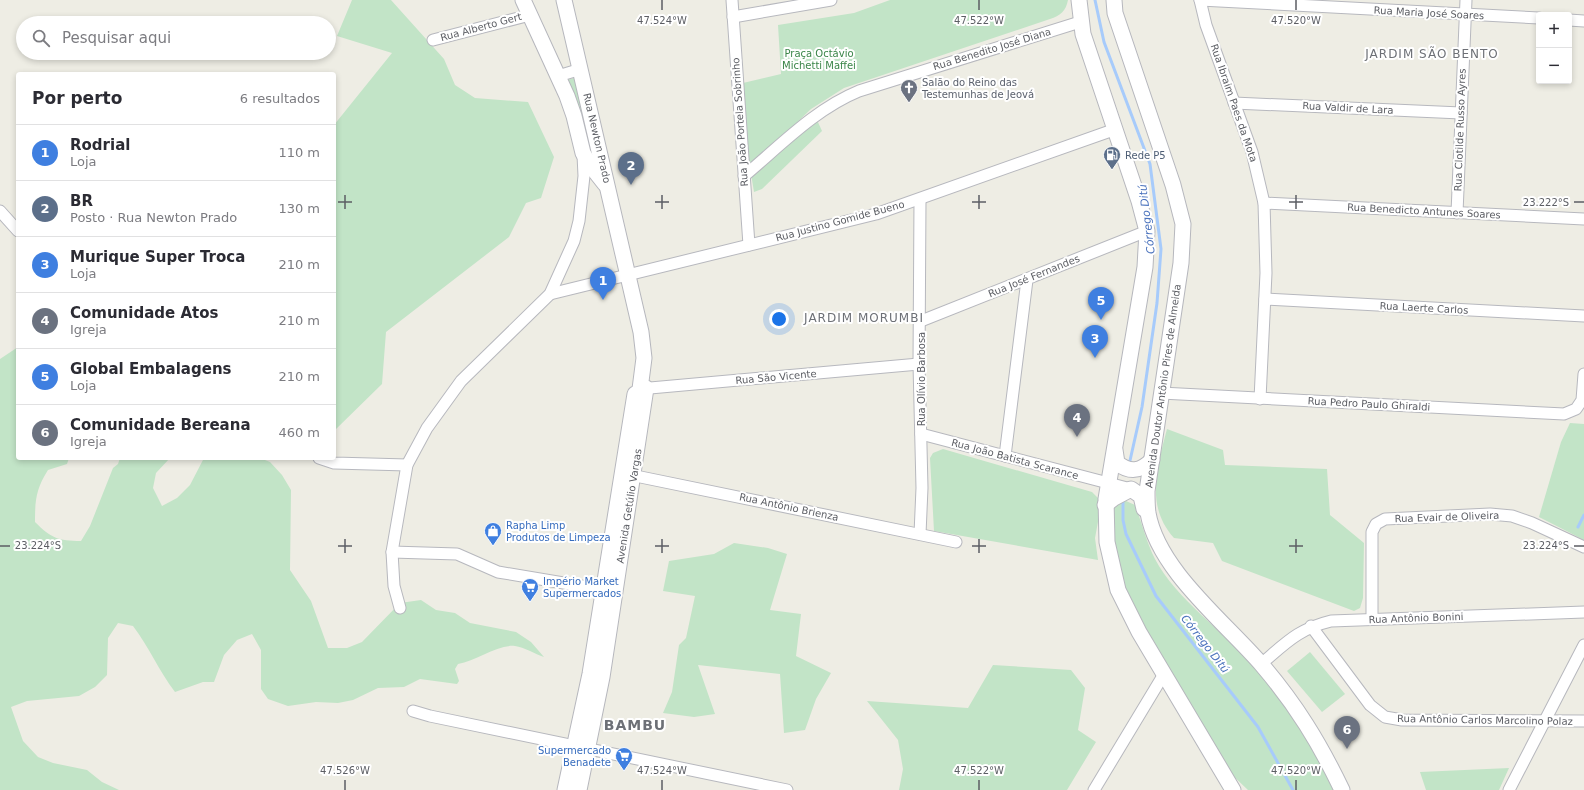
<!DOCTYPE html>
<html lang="pt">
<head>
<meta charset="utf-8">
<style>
  :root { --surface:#fff; --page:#f7f7f7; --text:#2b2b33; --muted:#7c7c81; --line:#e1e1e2; --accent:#e05c38 }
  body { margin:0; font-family:"DejaVu Sans",sans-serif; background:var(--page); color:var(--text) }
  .controls { position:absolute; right:12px; top:12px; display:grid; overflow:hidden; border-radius:4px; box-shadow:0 2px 6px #0003 }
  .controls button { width:36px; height:36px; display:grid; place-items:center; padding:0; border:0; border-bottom:1px solid var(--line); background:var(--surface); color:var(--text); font:20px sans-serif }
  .you { position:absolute; left:779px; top:319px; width:14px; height:14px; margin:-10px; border:3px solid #fff; border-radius:50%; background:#1a73e8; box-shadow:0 0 0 6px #1a73e833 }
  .badge { display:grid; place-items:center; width:26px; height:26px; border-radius:50%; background:var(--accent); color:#fff; font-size:13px; font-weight:700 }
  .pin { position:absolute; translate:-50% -33px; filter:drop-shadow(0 1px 2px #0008) }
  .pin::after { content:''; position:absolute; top:21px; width:14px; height:12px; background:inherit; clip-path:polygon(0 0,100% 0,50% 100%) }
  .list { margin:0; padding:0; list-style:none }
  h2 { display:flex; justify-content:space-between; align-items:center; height:52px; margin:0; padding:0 16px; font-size:17px }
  h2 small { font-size:13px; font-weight:400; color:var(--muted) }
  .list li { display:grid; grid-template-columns:26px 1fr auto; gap:12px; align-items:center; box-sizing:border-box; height:56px; padding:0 16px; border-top:1px solid var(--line) }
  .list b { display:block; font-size:15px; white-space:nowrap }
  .list p { margin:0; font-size:13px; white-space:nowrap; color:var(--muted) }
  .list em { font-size:13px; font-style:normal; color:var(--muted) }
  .icon { flex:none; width:22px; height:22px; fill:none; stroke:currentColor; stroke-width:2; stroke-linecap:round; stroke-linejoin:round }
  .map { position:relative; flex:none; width:1584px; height:790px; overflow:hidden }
  .search { position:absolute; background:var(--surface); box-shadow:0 2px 6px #0003; left:16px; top:16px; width:320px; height:44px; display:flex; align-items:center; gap:10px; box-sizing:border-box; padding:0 14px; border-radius:22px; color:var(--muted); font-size:15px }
  .panel { position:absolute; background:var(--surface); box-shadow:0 2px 6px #0003; left:16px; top:72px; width:320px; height:388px; border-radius:4px }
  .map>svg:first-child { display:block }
  .green { fill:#c2e4c7 }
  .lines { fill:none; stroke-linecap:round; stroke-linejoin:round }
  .stream { stroke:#a7cbfb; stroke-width:3 }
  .street-casing { stroke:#b7b8be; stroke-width:13 }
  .secondary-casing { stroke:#b6b7bd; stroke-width:17 }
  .street { stroke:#fff; stroke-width:11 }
  .secondary { stroke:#fff; stroke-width:15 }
  .ticks { fill:none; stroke:#5c5e64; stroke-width:1.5 }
  .labels { text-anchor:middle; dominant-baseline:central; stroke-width:4; stroke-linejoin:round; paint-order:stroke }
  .street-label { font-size:10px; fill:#5c5e64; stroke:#fff }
  .park-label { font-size:10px; fill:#3a8548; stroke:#fff }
  .worship-label { font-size:10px; fill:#5b616d; stroke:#fff; text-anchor:start }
  .service-label { font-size:10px; fill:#4e5e75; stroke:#fff; text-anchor:start }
  .shop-label { font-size:10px; fill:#366cbe; stroke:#fff; text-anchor:start }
  .water-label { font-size:11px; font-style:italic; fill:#4b73bd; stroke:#fff }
  .quarter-label { font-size:12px; letter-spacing:1px; fill:#6d7076; stroke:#fff }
  .district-label { font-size:14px; font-weight:bold; letter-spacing:1px; fill:#6d7076; stroke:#fff }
  .ticks-label { font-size:10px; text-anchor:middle; fill:#5c5e64; stroke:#fff; stroke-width:4; stroke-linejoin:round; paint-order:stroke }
</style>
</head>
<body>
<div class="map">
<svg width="1584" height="790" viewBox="0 0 1584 790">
  <rect width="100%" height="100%" fill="#eeede4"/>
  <g class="green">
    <path d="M352,0H391L444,59L455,85L475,98L528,102L554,157L541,198L526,203L509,237L386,332L382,384L334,431V125L392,53L337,36Z"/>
    <path d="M890,0H1068C1066,11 1060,16 1050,19L844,88L811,109L759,159L752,164L748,163L743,83L781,74L778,25L854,13Z"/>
    <path d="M577,77L598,168C586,152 588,132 582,114C578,104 569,92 564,81Z"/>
    <path d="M817,120L822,131L762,189L754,192L751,174Z"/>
    <path d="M18,347V458H69L67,464L48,470C36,489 35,500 35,522C51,538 58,541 81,541L90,526L113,468L118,464L120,458H170L156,473L153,488L162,506L177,498L190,485L204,458H260L270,462L282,475L291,490L290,570L311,601L328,648H347L362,642L400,603L421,600L436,610L455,613L470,623L516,632L531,642L544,657C535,654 524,647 515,646C498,644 476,661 458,664L455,669L459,681L457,684L420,679L404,687L378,688L353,700L338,703L316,702L288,706L268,699L261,689V650L252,634L237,640L224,655L214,682H203L175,692C159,671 149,647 133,626L118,623L108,638L107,675L95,687L79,696L27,701L11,707L23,741L38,757L53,763L87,770L102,782L119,790H0V359Z"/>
    <path d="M1570,423L1584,424V540L1539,517L1561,442Z"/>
    <path d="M1167,429L1223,450L1225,465L1327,469L1330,515L1364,543L1363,598L1360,608L1354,611L1222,561L1213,543L1174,538C1145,506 1157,467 1167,429Z"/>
    <path d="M943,449L1092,492L1098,498L1100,511L1095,538L1098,560L934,531L930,458L933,453Z"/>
    <path d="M1126,501L1135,505C1142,523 1146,541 1155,559C1176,599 1225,633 1256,667C1289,703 1313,746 1334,790H1248L1227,770L1148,635L1126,590L1116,568L1111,510L1117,503Z"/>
    <path d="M734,543L768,548L787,554L770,610L801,614L796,656L831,673L816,699L805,730L784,733L780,674L698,665L715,714L694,717L663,713L672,692L679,645L686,638L695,596L663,591L669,561L714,554Z"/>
    <path d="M1310,652L1345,694L1322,712L1287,671Z"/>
    <path d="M993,665L1071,670L1085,688L1078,730L1096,742L1067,790H899L903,769L898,740L867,701L968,708Z"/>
    <path d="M1509,768L1499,790H1426L1420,772Z"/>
  </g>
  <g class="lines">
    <g class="stream">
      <path d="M1095,0L1104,42L1150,164L1161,249L1157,303L1142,407L1129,465"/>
      <path d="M1123,501V520L1126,534L1156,596L1258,727L1293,790"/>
      <path d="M1578,527L1584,515"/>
    </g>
    <defs>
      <g id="street">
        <path d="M732,0L749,245"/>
        <path d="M1200,0L1206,25L1252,152L1264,203L1266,273L1260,399"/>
        <path d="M1200,0L1539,18"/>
        <path d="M733,17L831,0"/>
        <path d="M1569,20L1584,21"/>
        <path d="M433,40L530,15"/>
        <path d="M558,76L581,69"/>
        <path d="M1234,103L1461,113"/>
        <path d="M744,176C780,146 815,109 859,91L1080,22"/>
        <path d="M920,200L919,364L922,488L920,534"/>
        <path d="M1264,203L1584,219"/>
        <path d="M0,211L18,231"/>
        <path d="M1457,213L1466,0"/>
        <path d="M550,294L876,214L1116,129"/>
        <path d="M1265,299L1584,316"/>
        <path d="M921,321L1147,231"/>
        <path d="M639,389L919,364"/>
        <path d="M1161,393L1564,414L1576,409L1582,400L1584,374"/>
        <path d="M921,434L1131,489"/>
        <path d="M1005,456L1027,280"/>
        <path d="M319,458L334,463L407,465"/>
        <path d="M626,474L956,542"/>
        <path d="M392,552L457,554L498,572L611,591"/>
        <path d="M400,608L394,586L392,552L407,465L427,428L461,381L550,294L574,241L579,221L584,176L583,155"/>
        <path d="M1372,619V532L1376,524L1385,519L1490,514L1512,516L1532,523L1584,547"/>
        <path d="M1311,626L1370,705L1385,717L1402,720L1584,721"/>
        <path d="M1261,664C1286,643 1298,629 1331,621L1584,612"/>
        <path d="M413,711L430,716L787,790"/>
        <path d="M1094,790L1164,674"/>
        <path d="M1509,790L1584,645"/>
      </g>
      <g id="secondary">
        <path d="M523,0L567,96L574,116L583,153L590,165L605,184"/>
        <path d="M564,0L641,332L644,358L640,389"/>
        <path d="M1079,0L1083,34L1139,201L1147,231L1145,267L1106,499L1107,542L1118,590L1139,632L1233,790"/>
        <path d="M1114,0L1115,13L1173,185L1183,224L1181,263L1147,491C1147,498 1147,506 1148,513C1158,570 1225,622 1262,665C1296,705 1319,742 1342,790"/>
        <path d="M1115,450L1117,463C1130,473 1140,472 1152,460"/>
        <path d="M1105,505L1114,498L1131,489L1141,496L1144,509"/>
        <path d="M565,790L590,674L635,394"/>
        <path d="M579,790L602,677L646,388"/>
      </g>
    </defs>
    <use href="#street" class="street-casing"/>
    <use href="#secondary" class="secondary-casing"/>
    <use href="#street" class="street"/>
    <use href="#secondary" class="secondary"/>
  </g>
  <path class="ticks" d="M662,0V10M979,0V10M1296,0V10M345,195V209M662,195V209M979,195V209M1296,195V209M338,202H352M655,202H669M972,202H986M1289,202H1303M1574,202H1584M345,539V553M662,539V553M979,539V553M1296,539V553M0,546H10M338,546H352M655,546H669M972,546H986M1289,546H1303M1574,546H1584M345,780V790M662,780V790M979,780V790M1296,780V790"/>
  <defs>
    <symbol id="church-pin" viewBox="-11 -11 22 30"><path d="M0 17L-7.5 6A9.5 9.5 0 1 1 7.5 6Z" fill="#6b7280" stroke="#fff"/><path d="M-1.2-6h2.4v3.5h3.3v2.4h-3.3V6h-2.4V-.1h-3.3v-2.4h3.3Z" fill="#fff"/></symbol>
    <symbol id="fuel-pin" viewBox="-11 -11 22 30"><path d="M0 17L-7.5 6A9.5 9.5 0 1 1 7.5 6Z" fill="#5c6f8a" stroke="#fff"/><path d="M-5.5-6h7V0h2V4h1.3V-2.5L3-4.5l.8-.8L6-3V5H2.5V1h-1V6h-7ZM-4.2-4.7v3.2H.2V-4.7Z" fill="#fff"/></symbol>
    <symbol id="shop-pin" viewBox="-11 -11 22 30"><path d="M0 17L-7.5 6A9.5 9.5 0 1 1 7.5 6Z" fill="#3f7fe0" stroke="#fff"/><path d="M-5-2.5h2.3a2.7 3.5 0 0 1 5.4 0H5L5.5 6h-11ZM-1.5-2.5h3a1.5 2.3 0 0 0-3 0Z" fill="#fff"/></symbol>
    <symbol id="supermarket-pin" viewBox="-11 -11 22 30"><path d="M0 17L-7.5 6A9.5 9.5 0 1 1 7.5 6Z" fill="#3f7fe0" stroke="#fff"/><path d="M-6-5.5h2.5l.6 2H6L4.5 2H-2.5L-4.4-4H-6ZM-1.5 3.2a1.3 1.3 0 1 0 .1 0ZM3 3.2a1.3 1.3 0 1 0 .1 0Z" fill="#fff"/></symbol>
  </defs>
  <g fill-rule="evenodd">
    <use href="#church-pin" x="899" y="78" width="20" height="27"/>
    <use href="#fuel-pin" x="1102" y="145" width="20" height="27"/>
    <use href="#shop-pin" x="483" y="521" width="20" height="27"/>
    <use href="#supermarket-pin" x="520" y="577" width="20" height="27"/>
    <use href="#supermarket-pin" x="614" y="746" width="20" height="27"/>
  </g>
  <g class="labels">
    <g class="street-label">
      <text transform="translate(1429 13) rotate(3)">Rua Maria José Soares</text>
      <text transform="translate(481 27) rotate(-15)">Rua Alberto Gert</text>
      <text transform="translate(992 49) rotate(-17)">Rua Benedito José Diana</text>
      <text transform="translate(1234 103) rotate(71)">Rua Ibraim Paes da Mota</text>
      <text transform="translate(1348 108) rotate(3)">Rua Valdir de Lara</text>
      <text transform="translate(740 122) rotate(-94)">Rua João Portela Sobrinho</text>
      <text transform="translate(1460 130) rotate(-88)">Rua Clotilde Russo Ayres</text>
      <text transform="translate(597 138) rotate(77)">Rua Newton Prado</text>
      <text transform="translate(1424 211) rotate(3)">Rua Benedicto Antunes Soares</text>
      <text transform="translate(840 221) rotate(-15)">Rua Justino Gomide Bueno</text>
      <text transform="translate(1034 276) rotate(-22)">Rua José Fernandes</text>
      <text transform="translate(1424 308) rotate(3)">Rua Laerte Carlos</text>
      <text transform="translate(776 377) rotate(-5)">Rua São Vicente</text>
      <text transform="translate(921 379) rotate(-90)">Rua Olívio Barbosa</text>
      <text transform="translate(1163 386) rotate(-82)">Avenida Doutor Antônio Pires de Almeida</text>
      <text transform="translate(1369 404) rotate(3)">Rua Pedro Paulo Ghiraldi</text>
      <text transform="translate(1015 459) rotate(15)">Rua João Batista Scarance</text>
      <text transform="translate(629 506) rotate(-81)">Avenida Getúlio Vargas</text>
      <text transform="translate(789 507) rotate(12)">Rua Antônio Brienza</text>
      <text transform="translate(1447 517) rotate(-2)">Rua Evair de Oliveira</text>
      <text transform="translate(1416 618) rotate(-2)">Rua Antônio Bonini</text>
      <text transform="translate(1485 720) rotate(1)">Rua Antônio Carlos Marcolino Polaz</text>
    </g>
    <g class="park-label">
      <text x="819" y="53">Praça Octávio<tspan x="819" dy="12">Michetti Maffei</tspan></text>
    </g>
    <g class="worship-label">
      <text x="922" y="82">Salão do Reino das<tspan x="922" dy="12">Testemunhas de Jeová</tspan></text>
    </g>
    <g class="service-label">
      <text x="1125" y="155">Rede P5</text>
    </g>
    <g class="shop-label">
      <text x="506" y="525">Rapha Limp<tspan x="506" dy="12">Produtos de Limpeza</tspan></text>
      <text x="543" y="581">Império Market<tspan x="543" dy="12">Supermercados</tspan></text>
      <text x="611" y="750" text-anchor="end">Supermercado<tspan x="611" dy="12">Benadete</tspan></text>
    </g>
    <g class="water-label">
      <text transform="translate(1147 219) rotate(-97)">Córrego Ditú</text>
      <text transform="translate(1205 644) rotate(52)">Córrego Ditú</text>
    </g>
    <g class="quarter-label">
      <text x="1432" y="54">JARDIM SÃO BENTO</text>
      <text x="864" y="318">JARDIM MORUMBI</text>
    </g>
    <g class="district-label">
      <text x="635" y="725">BAMBU</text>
    </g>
  </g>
  <g class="ticks-label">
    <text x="662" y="24">47.524°W</text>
    <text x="979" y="24">47.522°W</text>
    <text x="1296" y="24">47.520°W</text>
    <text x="1546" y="206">23.222°S</text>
    <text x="38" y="549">23.224°S</text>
    <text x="1546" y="549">23.224°S</text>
    <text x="345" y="774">47.526°W</text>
    <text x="662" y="774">47.524°W</text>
    <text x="979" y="774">47.522°W</text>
    <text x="1296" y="774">47.520°W</text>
  </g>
</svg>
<div class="controls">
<button>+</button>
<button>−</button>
</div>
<div class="you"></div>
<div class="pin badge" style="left:603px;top:300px;background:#3f7fe0">1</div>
<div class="pin badge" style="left:631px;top:185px;background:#5c6f8a">2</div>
<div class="pin badge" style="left:1095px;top:358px;background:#3f7fe0">3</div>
<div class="pin badge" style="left:1077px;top:437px;background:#6b7280">4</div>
<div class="pin badge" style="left:1101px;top:320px;background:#3f7fe0">5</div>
<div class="pin badge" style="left:1347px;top:749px;background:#6b7280">6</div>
<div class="search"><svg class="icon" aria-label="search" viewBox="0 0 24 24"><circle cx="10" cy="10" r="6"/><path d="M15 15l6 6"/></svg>Pesquisar aqui</div>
<section class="panel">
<h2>Por perto<small>6 resultados</small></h2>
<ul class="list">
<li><span class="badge" style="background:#3f7fe0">1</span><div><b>Rodrial</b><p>Loja</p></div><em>110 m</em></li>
<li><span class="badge" style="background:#5c6f8a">2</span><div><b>BR</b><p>Posto · Rua Newton Prado</p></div><em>130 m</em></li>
<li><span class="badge" style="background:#3f7fe0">3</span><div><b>Murique Super Troca</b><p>Loja</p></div><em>210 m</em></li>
<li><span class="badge" style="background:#6b7280">4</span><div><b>Comunidade Atos</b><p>Igreja</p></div><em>210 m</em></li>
<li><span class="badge" style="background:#3f7fe0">5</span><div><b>Global Embalagens</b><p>Loja</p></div><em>210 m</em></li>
<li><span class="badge" style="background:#6b7280">6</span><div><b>Comunidade Bereana</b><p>Igreja</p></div><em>460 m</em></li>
</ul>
</section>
</div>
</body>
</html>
